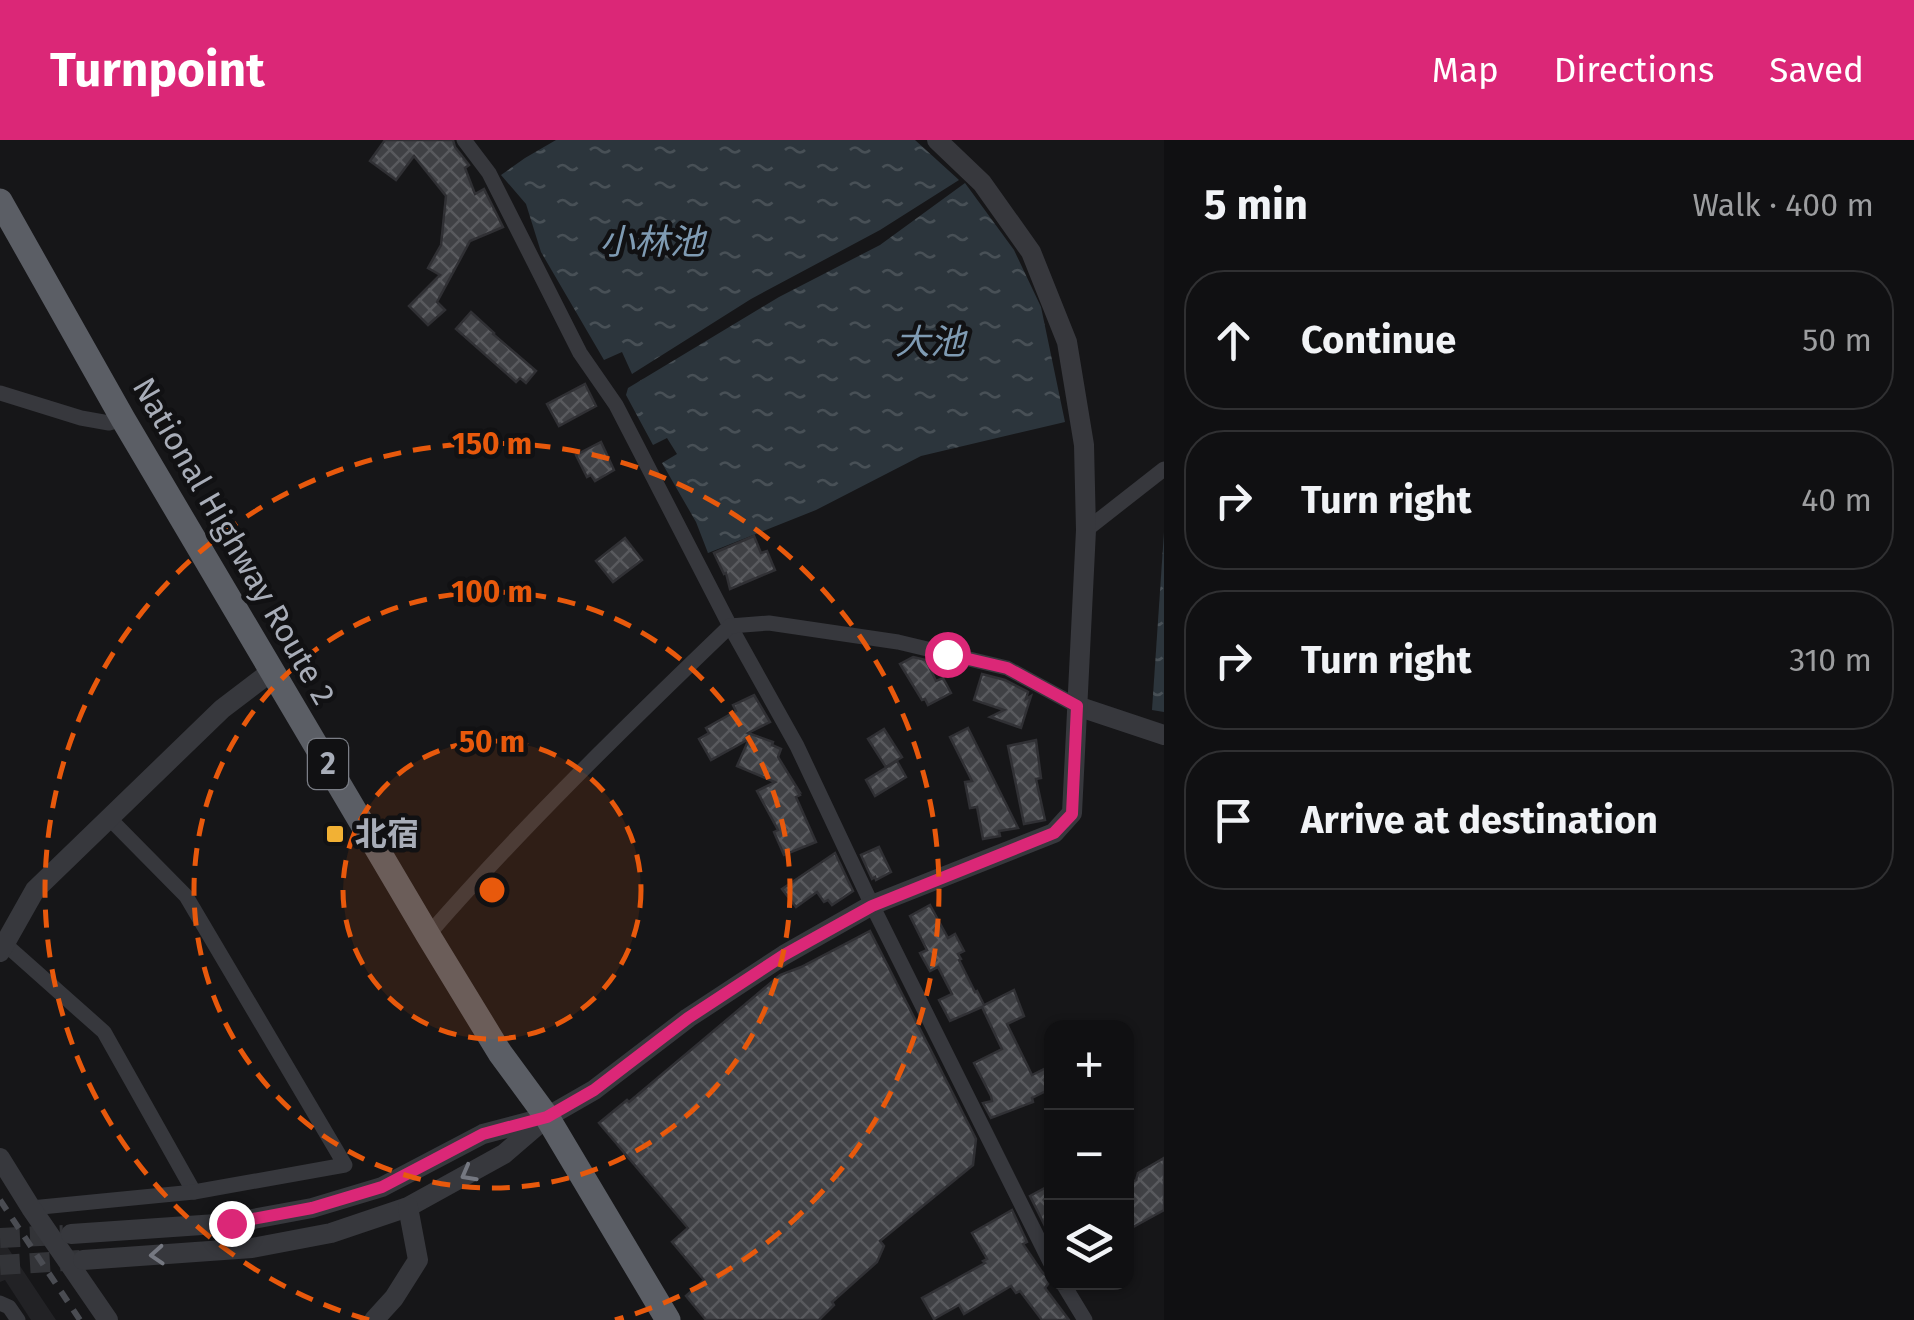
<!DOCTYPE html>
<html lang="en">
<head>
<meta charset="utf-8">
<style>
  :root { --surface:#101012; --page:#19191b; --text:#f1f3f6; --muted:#9c9d9f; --line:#303032; --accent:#db2777 }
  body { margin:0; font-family:"Fira Sans","Noto Sans JP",sans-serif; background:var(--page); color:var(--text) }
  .controls { position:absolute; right:30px; bottom:30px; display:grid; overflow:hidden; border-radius:20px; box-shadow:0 2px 8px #0004 }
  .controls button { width:90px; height:90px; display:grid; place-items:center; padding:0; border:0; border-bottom:2px solid var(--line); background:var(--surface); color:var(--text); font:50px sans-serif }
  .stop { position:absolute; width:30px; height:30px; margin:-22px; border:8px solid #db2777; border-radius:50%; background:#fff }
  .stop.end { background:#db2777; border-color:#fff; box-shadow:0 2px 10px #0008 }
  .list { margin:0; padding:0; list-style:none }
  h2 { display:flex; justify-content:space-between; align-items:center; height:130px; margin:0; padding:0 40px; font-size:42px }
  h2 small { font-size:32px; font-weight:400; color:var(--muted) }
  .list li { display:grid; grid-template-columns:65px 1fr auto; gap:30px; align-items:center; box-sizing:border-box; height:140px; margin:0 20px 20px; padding:0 20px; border:2px solid var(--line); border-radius:40px }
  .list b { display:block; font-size:38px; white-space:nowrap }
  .list em { font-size:32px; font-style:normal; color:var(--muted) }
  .icon { flex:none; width:55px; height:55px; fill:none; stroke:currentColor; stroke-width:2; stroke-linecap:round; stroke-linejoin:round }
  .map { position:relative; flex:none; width:1164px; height:1180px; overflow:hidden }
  header { display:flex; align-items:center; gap:60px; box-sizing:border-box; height:140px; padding:0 50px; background:var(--accent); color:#fff }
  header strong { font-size:48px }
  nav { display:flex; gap:55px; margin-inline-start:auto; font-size:35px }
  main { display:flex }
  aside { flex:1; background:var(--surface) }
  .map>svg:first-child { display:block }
  .built { fill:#222225 }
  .water { fill:url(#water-ripples) }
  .building { fill:url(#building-cross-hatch); stroke:#303034; stroke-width:2.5 }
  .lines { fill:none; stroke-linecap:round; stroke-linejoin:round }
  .tertiary-tunnel { stroke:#333438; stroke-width:20; stroke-dasharray:20 10; stroke-linecap:butt }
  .minor { stroke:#37383d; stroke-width:15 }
  .tertiary { stroke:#37383d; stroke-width:20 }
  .trunk { stroke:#5b5e65; stroke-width:25 }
  .rail { stroke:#4a4c52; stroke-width:6; stroke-dasharray:12 10; stroke-linecap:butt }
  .oneway { stroke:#757881 }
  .route { stroke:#db2777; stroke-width:12 }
  .ring { fill:none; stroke:#e8590c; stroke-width:5; stroke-dasharray:18 12 }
  .poi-dot { fill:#f2b134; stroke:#111113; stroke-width:4 }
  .labels { text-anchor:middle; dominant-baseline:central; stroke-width:9; stroke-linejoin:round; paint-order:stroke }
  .shield { fill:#111113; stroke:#7b7e86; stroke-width:2.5 }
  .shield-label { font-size:30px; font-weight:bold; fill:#a8adb8 }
  .street-label { font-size:32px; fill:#a8adb8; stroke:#111113 }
  .poi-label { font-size:32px; font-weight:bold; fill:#a8adb8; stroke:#111113; text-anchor:start }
  .water-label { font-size:35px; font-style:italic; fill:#7f9bb3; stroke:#111113 }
  .centre { fill:#e8590c; stroke:#111113; stroke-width:5 }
  .ring-label { font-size:30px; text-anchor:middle; font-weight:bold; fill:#e8590c; stroke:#111113; stroke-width:9; stroke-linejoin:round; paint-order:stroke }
</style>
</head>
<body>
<header>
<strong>Turnpoint</strong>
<nav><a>Map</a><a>Directions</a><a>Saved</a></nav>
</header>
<main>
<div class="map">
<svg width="1164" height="1180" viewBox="0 0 1164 1180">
  <defs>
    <pattern id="water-ripples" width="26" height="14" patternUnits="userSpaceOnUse" patternTransform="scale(2.5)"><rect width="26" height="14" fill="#2c353c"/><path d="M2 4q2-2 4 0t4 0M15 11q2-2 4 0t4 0" fill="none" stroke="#485056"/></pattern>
    <pattern id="building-cross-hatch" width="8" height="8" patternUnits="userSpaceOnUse" patternTransform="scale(2.5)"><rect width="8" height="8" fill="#404145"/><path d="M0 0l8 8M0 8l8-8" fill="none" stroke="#595a5e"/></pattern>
  </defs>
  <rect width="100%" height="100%" fill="#161618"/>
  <path class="built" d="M0,1096L56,1180H31L5,1140L0,1142Z"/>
  <g class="water">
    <path d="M556,0H915L959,40L880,90L751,159L632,234L622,212L604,220L541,112L526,64L501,35L525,18Z"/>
    <path d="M965,43L1014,110L1041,167L1065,282L921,316L816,370L708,413L696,382L662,323L677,314L667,298L653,305L626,255L628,248L779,157L880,105Z"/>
    <path d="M1164,392V572L1152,570Z"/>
  </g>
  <g class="building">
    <path d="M385,0H453L455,7L469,25L465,28L475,54L484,49L503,87L470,101L437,162L445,170L428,185L409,166L440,135L428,128L441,105L446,56L414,16L396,40L370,21Z"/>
    <path d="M471,172L494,193L493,194L536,231L526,243L520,238L516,242L456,189Z"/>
    <path d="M585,244L596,266L559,286L547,264Z"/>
    <path d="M601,302L614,330L595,341L591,335L587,337L576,315Z"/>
    <path d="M754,396L761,413L767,411L775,430L730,449L726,433L724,434L714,413Z"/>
    <path d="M625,398L642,420L613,442L596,421Z"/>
    <path d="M913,517L926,520L936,541L943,538L951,553L928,565L925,559L922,560L900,524Z"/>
    <path d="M982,534L1005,540L1028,552L1026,559L1031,556L1021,588L990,577L1004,570L974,560Z"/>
    <path d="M754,555L770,582L748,593L773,602L772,605L781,609L778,617L799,651L797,650L800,655L796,657L816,702L784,715L774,692L778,690L757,651L775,642L737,626L749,599L711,620L699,599L709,593L706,588L736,571L733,565Z"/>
    <path d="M968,588L1018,688L999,691L1000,696L983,699L977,667L970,668L965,642L972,641L950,597Z"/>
    <path d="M884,589L902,617L886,627L868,599Z"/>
    <path d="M1036,600L1041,638L1036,639L1045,680L1024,684L1008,606Z"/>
    <path d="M897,621L906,637L875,656L866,640Z"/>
    <path d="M879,707L891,732L876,740L875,737L872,739L861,715Z"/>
    <path d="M835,713L853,751L832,765L828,760L824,762L817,752L796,767L782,749Z"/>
    <path d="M930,765L948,798L955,794L964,811L958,814L961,819L959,820L975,852L977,851L984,865L1014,850L1024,876L1007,884L1032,935L1052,925V948L1032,958L1033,962L991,978L983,963L992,961L991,956L974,923L1002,909L982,867L950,881L939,860L952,854L938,827L930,831L920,813L927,810L910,776Z"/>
    <path d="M870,791L976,999L973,1025L880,1101L884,1106L877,1122L832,1162L834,1165L819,1180H706L686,1156L704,1140L672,1102L688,1088L599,983L627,960L629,962L780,835L801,827Z"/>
    <path d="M1164,1018V1070L1126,1091V1045L1136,1040L1138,1033Z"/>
    <path d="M1052,1044V1088L1047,1090L1030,1056Z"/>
    <path d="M1012,1070L1027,1102L1023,1104L1042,1132L1051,1140L1045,1148L1069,1180H1042L1020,1151L1016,1153L1011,1146L964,1174L959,1165L934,1179L922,1158L985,1123L983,1121L987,1119L972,1093Z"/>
  </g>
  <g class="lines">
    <g class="tertiary-tunnel">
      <path d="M0,1098L63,1095"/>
      <path d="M0,1125L81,1120"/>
    </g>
    <g class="minor">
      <path d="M464,0L489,33L580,213L616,265L730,486L797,606L872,765L1052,1126"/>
      <path d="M0,253L81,278L109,283L123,279"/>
      <path d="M1086,390L1164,329"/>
      <path d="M428,795C523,686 626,586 730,486L769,483L898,502L1007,528L1077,566"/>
      <path d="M5,804L104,892L194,1052"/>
      <path d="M31,1068L194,1052L345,1025L186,756L110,679"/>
      <path d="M1062,1142L1085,1180"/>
      <path d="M0,1163L9,1167L18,1180"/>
    </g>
    <g class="tertiary">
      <path d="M1077,566L1164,595"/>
      <path d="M0,812L35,750L222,569L272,531"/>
      <path d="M0,1018L31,1068L108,1180"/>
      <path d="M71,1094L231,1083L312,1068L382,1047L483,994L540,979"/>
      <path d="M83,1120L252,1108L331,1093L408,1067L504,1014L547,977L594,950L688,878L784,815L872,765L1054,693L1072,673L1086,390L1084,305L1067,202L1031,112L982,43L937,0"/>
      <path d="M374,1180L394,1158L418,1120L408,1067"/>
    </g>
    <path class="trunk" d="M0,61L123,279L428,795L500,913L547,977L668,1180"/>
    <path class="rail" d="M0,1060L80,1180"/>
  </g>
  <defs><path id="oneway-chevron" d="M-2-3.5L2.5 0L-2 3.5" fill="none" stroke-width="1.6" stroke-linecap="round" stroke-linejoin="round" transform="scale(2.5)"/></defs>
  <g class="oneway">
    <use href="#oneway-chevron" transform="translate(468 1034) rotate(151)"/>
    <use href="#oneway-chevron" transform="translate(157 1115) rotate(176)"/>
  </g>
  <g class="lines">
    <path class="route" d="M231,1083L312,1068L382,1047L483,994L547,977L594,950L688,878L784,815L872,766L1054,693L1072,674L1077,566L1007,528L947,514"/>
  </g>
  <circle cx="492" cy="750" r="149" fill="#e8590c" fill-opacity=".12"/>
  <g class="ring">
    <circle cx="492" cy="750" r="149"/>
    <circle cx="492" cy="750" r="298"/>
    <path d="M369 1180A447 447 0 1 1 615 1180"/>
  </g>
  <rect class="poi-dot" x="325" y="684" width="20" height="20" rx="5"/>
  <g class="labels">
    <rect class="shield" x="308" y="599" width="40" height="50" rx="8"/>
    <g class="shield-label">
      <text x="328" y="624">2</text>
    </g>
    <g class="street-label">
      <text transform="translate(234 401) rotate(60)">National Highway Route 2</text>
    </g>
    <g class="poi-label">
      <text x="355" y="694">北宿</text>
    </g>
    <g class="water-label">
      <text x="652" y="102">小林池</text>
      <text x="930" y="202">大池</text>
    </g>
  </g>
  <circle cx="492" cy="750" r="15" class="centre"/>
  <g class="ring-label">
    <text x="492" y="314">150 m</text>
    <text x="492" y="462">100 m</text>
    <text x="492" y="612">50 m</text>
  </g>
</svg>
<div class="controls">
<button>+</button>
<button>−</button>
<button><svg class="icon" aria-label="layers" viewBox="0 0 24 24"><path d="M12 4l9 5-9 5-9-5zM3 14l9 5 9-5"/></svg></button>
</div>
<div class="stop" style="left:947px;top:514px"></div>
<div class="stop end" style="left:231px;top:1083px"></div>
</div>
<aside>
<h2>5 min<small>Walk · 400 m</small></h2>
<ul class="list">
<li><svg class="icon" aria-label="ahead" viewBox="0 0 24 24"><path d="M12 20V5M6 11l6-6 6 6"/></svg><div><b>Continue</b></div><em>50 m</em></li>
<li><svg class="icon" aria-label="right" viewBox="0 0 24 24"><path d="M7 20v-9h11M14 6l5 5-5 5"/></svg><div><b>Turn right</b></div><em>40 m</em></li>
<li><svg class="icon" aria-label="right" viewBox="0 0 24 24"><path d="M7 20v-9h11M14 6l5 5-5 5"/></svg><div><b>Turn right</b></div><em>310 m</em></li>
<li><svg class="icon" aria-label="arrive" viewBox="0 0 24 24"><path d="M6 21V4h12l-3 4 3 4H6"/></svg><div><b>Arrive at destination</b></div></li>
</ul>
</aside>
</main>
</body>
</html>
